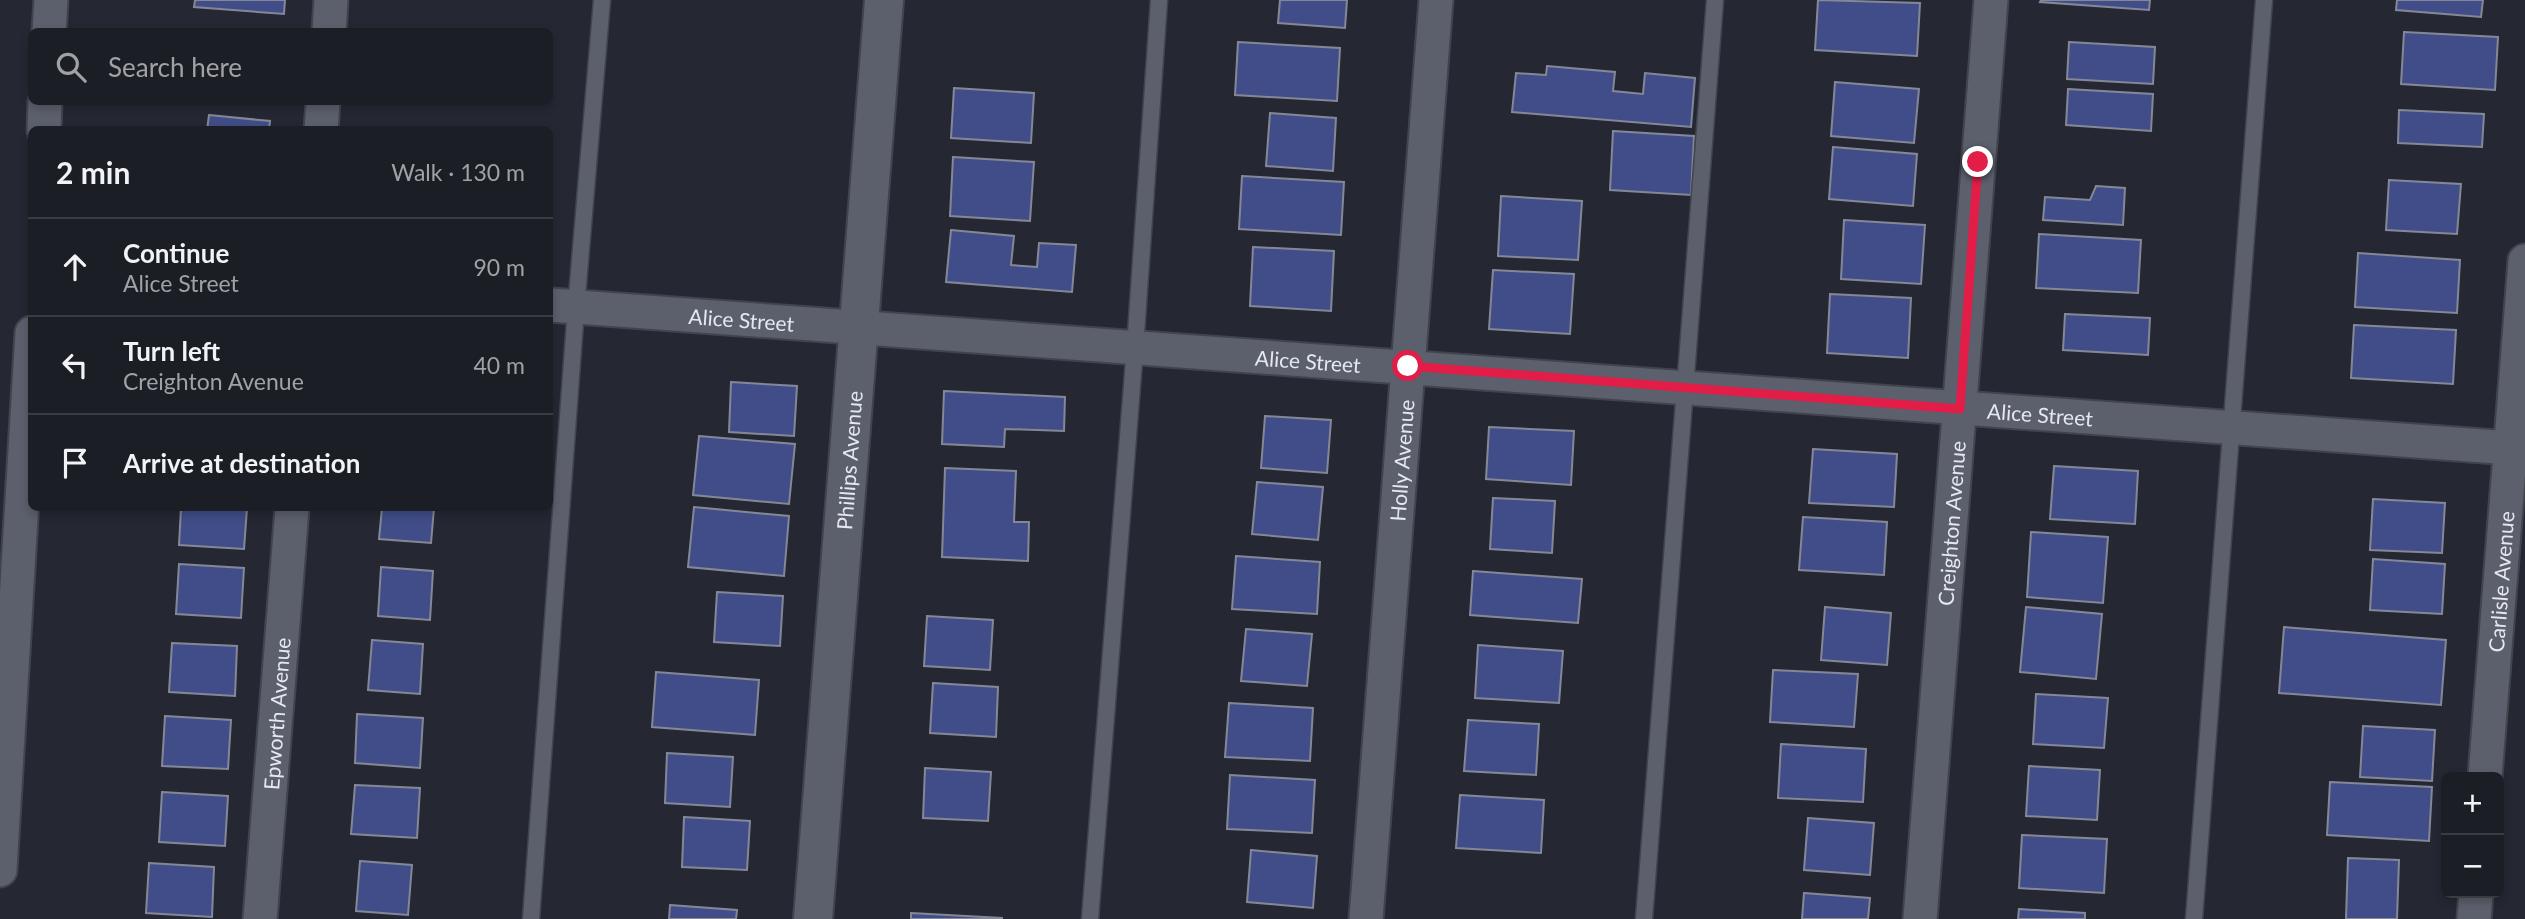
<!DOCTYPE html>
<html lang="en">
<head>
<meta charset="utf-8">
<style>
  :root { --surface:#1c1e26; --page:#292b32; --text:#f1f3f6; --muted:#a0a2a7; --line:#3a3c43 }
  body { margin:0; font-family:Lato,sans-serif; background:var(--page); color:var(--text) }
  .controls { position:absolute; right:21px; bottom:21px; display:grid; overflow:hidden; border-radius:10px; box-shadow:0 4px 10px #0003 }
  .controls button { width:63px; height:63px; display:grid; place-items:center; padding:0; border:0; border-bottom:2px solid var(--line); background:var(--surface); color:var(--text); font:35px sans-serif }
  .stop { position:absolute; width:21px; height:21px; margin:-16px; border:5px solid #e11d48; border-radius:50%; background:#fff }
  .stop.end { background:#e11d48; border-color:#fff; box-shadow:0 2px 7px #0008 }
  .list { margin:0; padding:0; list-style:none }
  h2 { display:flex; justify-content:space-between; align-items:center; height:91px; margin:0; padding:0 28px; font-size:30px }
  h2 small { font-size:23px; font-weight:400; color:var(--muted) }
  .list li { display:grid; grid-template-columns:46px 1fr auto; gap:21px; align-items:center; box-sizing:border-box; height:98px; padding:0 28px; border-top:2px solid var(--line) }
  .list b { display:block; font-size:26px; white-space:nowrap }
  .list p { margin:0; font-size:23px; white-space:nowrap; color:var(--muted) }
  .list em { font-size:23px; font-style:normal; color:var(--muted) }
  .icon { flex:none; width:38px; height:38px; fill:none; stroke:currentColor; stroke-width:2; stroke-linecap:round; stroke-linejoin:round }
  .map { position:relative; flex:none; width:2525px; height:919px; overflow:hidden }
  .search { position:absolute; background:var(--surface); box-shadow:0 4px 10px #0003; left:28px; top:28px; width:525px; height:77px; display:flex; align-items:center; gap:18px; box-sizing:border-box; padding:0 24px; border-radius:10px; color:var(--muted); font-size:26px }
  .panel { position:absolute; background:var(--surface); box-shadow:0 4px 10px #0003; left:28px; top:126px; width:525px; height:385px; border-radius:10px }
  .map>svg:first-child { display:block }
  .building { fill:#404d88; stroke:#848896; stroke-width:2 }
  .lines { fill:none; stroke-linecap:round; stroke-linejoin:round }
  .lane-casing { stroke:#42444d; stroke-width:19 }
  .street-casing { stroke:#42444d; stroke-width:37 }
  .secondary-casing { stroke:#42444d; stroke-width:42 }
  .lane { stroke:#5c606d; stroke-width:16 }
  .street { stroke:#5c606d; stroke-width:33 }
  .secondary { stroke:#5c606d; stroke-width:38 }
  .route { stroke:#e11d48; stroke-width:9 }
  .labels { text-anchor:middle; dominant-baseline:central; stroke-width:7; stroke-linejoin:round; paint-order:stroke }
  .street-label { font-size:21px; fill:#e5e8ef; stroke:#252833 }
</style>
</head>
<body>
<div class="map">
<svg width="2525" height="919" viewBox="0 0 2525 919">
  <rect width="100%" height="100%" fill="#252833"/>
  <g class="building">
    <path d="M195,0H285L284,14L194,7Z"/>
    <path d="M1280,0H1347L1345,28L1278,23Z"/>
    <path d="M1818,0L1920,3L1917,56L1815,50Z"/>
    <path d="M2041,0H2150L2149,10L2040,2Z"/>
    <path d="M2397,0H2483L2481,17L2396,10Z"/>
    <path d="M2404,32L2498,37L2495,90L2401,84Z"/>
    <path d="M1238,42L1340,48L1337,101L1235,95Z"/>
    <path d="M2069,42L2155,47L2153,84L2067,79Z"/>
    <path d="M1547,66L1615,72L1613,91L1643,94L1645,73L1695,78L1691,127L1512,112L1516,73L1546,75Z"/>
    <path d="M1835,82L1919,89L1914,143L1831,136Z"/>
    <path d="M954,88L1034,93L1031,143L951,138Z"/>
    <path d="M2068,89L2153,94L2151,131L2066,125Z"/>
    <path d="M2399,110L2484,114L2482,147L2398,143Z"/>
    <path d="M1270,113L1336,118L1333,171L1266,166Z"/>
    <path d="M209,115L270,121L269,130H207Z"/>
    <path d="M1613,131L1694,136L1691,195L1610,190Z"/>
    <path d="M1833,147L1917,154L1913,206L1829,199Z"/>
    <path d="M953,157L1034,162L1030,221L950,216Z"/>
    <path d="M1242,176L1344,182L1341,235L1239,229Z"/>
    <path d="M2389,180L2461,184L2457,234L2386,230Z"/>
    <path d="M2096,186L2125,188L2123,225L2043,220L2045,197L2090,200Z"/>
    <path d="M1501,196L1582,201L1578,260L1498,256Z"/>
    <path d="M1844,220L1925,225L1921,284L1841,279Z"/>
    <path d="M951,230L1014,236L1011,265L1037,267L1039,243L1076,245L1072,292L946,282Z"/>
    <path d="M2039,234L2141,240L2138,293L2036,288Z"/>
    <path d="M1253,247L1334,251L1331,311L1250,306Z"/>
    <path d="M2358,253L2460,260L2457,313L2355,307Z"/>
    <path d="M1493,270L1574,274L1570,334L1489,329Z"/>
    <path d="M1830,294L1911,298L1908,358L1827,353Z"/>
    <path d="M2065,314L2150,318L2148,355L2063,350Z"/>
    <path d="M2354,325L2456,330L2453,384L2351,378Z"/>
    <path d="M731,382L797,386L794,436L729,432Z"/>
    <path d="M944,391L1065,397L1064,431L1005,429L1004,447L942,444Z"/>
    <path d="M1265,416L1331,420L1327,473L1261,468Z"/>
    <path d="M1489,427L1574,431L1571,485L1486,479Z"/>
    <path d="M699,436L795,444L789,504L693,495Z"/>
    <path d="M1813,449L1897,454L1894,507L1809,503Z"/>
    <path d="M2054,466L2138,471L2135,524L2050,519Z"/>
    <path d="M945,468L1016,471L1014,522H1029L1028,561L942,557Z"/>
    <path d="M1257,482L1323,487L1318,540L1252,534Z"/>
    <path d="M1493,498L1555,501L1552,553L1490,549Z"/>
    <path d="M2373,499L2445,503L2442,553L2370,550Z"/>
    <path d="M694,507L789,516L784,576L688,567Z"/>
    <path d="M181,508H247L244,549L179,545Z"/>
    <path d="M382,508H434L431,543L379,539Z"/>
    <path d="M1803,517L1887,522L1884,575L1799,570Z"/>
    <path d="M2031,532L2108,537L2103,603L2027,597Z"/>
    <path d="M1236,556L1320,562L1317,614L1232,609Z"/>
    <path d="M2373,559L2445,564L2442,614L2370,610Z"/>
    <path d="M179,564L244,568L241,618L176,614Z"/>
    <path d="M381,567L433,571L430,620L378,616Z"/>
    <path d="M1473,571L1582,579L1578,623L1470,615Z"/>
    <path d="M717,592L783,596L780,646L714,642Z"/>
    <path d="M1825,607L1891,613L1887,665L1821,660Z"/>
    <path d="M2026,607L2102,614L2096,679L2020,672Z"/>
    <path d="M927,616L993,620L990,670L924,666Z"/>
    <path d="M2284,627L2446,640L2441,705L2279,693Z"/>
    <path d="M1246,629L1312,634L1307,686L1241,681Z"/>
    <path d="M372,640L423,644L420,694L368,690Z"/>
    <path d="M172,643L237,646L235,696L169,692Z"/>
    <path d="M1478,645L1563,651L1559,703L1475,698Z"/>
    <path d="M1773,670L1858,674L1854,727L1770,722Z"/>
    <path d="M656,672L759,680L755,735L652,727Z"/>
    <path d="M933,683L998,687L996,737L930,733Z"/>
    <path d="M2036,694L2108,698L2104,748L2033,744Z"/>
    <path d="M1229,703L1313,708L1310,761L1225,757Z"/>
    <path d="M357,714L423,718L420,768L355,763Z"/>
    <path d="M165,716L231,720L228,769L162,766Z"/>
    <path d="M1468,720L1539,724L1536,775L1464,771Z"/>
    <path d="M2363,726L2435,730L2432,781L2360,777Z"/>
    <path d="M1781,744L1866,749L1863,802L1778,798Z"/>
    <path d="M667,753L733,757L730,807L665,803Z"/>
    <path d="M2029,766L2100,770L2097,820L2026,816Z"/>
    <path d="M925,768L991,772L988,821L923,818Z"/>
    <path d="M1230,775L1315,780L1312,833L1227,829Z"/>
    <path d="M2330,782L2432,787L2429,841L2327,835Z"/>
    <path d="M355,785L420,788L417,838L351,834Z"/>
    <path d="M162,792L228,796L225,846L159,842Z"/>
    <path d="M1460,795L1544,800L1541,853L1456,848Z"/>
    <path d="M684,817L750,821L747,870L682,867Z"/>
    <path d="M1808,818L1874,823L1870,875L1804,870Z"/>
    <path d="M2022,835L2107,839L2104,893L2019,888Z"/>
    <path d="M1251,850L1317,856L1313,908L1247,902Z"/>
    <path d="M2348,858L2399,860L2397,919H2346Z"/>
    <path d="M360,861L412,865L408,915L356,911Z"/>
    <path d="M149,863L214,867L212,917L146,913Z"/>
    <path d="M1804,893L1870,898L1868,919H1802Z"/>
    <path d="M670,905L737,910L736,919H669Z"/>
    <path d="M2019,909L2085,913V919H2018Z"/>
    <path d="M911,913L1002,918V919H911Z"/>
  </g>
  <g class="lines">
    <defs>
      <g id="lane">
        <path d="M531,919L576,308L602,0"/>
        <path d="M1090,919L1135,348L1159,0"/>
        <path d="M1644,919L1715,0"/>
        <path d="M2194,919L2264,0"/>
      </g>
      <g id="street">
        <path d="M49,32L51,0"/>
        <path d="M329,32L331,0"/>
        <path d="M44,130L45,102"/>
        <path d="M321,130L323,102"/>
        <path id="s1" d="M550,305L2525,449"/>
        <path id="s2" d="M2485,777L2525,261"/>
        <path d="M0,870L32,333"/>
        <path id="s3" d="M260,919L292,508"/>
        <path id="s4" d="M1366,919L1436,0"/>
        <path id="s5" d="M1920,919L1991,0"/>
        <path d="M2474,919L2476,893"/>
      </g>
      <g id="secondary">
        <path id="s6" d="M813,919L884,0"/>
      </g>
    </defs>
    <use href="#lane" class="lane-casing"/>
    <use href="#street" class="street-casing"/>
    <use href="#secondary" class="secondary-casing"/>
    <use href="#lane" class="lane"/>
    <use href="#street" class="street"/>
    <use href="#secondary" class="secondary"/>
  </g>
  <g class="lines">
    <path class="route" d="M1408,366L1960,409L1978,162"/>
  </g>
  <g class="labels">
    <g class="street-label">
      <text stroke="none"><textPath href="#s1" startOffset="192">Alice Street</textPath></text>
      <text stroke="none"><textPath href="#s1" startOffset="760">Alice Street</textPath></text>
      <text stroke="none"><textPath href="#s1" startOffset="1494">Alice Street</textPath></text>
      <text stroke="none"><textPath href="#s6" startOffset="460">Phillips Avenue</textPath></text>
      <text stroke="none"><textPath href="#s4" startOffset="460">Holly Avenue</textPath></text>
      <text stroke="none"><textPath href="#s5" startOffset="397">Creighton Avenue</textPath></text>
      <text stroke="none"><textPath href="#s2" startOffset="196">Carlisle Avenue</textPath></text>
      <text stroke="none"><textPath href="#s3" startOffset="206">Epworth Avenue</textPath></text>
    </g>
  </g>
</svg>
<div class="controls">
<button>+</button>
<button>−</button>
</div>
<div class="stop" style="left:1408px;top:366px"></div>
<div class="stop end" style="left:1978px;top:162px"></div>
<div class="search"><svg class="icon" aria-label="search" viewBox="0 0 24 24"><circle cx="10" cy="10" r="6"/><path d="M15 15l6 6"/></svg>Search here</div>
<section class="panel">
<h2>2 min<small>Walk · 130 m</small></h2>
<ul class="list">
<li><svg class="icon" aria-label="ahead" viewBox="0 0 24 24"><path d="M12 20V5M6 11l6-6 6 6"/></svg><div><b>Continue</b><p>Alice Street</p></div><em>90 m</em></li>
<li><svg class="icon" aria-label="left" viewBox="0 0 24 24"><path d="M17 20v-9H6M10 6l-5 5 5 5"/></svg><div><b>Turn left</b><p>Creighton Avenue</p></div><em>40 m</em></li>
<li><svg class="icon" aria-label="arrive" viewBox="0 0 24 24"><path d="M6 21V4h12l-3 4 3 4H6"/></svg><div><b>Arrive at destination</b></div></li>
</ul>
</section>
</div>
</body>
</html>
